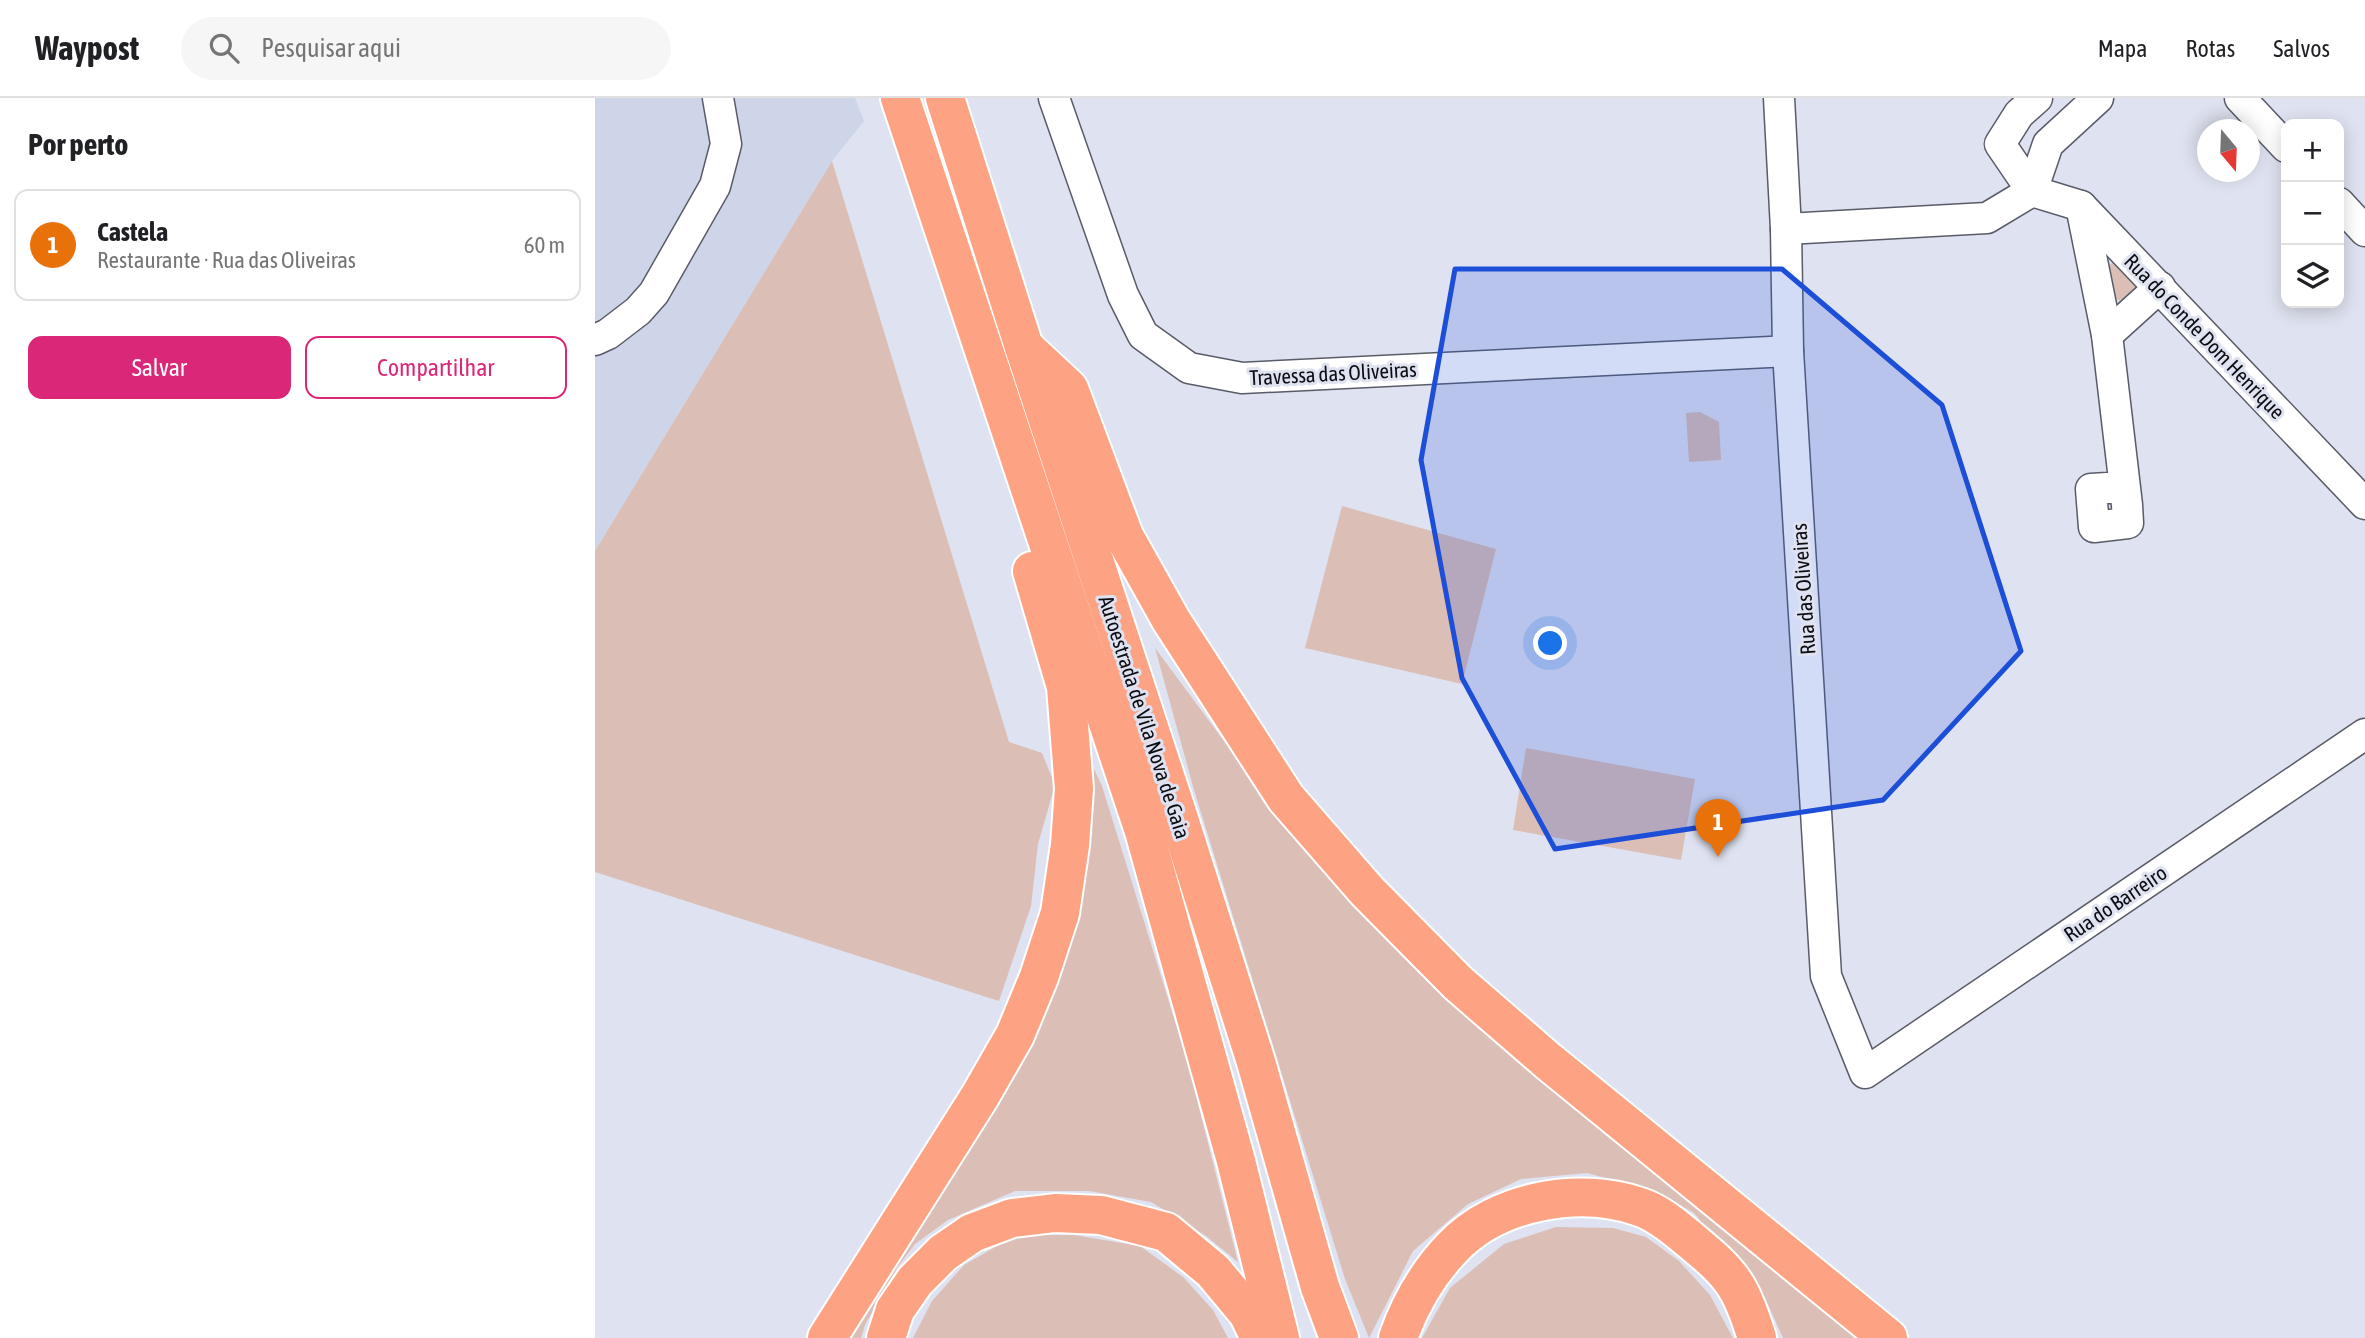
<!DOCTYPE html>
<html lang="pt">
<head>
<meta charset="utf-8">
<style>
  :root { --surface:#fff; --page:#f6f6f6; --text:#202124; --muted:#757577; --line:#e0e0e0; --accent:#db2777 }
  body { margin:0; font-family:"Asap Condensed",sans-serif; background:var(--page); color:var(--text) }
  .controls { position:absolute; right:21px; top:21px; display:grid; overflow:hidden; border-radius:14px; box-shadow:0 4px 18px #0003 }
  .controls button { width:63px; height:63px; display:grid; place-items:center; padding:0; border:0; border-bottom:2px solid var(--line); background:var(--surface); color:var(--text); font:35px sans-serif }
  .compass { position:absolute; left:1602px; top:21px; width:63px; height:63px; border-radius:50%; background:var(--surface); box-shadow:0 4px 18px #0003; rotate:161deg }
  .you { position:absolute; left:956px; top:546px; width:24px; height:24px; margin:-18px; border:5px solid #fff; border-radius:50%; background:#1a73e8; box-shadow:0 0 0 10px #1a73e833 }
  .badge { display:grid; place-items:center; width:46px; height:46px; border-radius:50%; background:var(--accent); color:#fff; font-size:23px; font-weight:700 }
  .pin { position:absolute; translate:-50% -58px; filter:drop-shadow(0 2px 4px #0008) }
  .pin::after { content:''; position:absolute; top:37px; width:24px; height:21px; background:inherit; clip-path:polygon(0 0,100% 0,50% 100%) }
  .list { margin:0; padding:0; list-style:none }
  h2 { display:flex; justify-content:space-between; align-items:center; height:91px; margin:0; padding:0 28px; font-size:30px }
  h2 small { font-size:23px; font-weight:400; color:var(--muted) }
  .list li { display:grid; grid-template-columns:46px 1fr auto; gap:21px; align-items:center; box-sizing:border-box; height:112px; margin:0 14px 14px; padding:0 14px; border:2px solid var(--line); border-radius:14px }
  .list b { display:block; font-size:26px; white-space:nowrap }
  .list p { margin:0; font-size:23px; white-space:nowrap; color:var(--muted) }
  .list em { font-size:23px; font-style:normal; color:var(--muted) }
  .actions { display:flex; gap:14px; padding:21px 28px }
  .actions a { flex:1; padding:16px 0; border:2px solid var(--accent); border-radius:14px; text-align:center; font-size:24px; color:var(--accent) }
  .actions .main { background:var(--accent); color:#fff }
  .icon { flex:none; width:38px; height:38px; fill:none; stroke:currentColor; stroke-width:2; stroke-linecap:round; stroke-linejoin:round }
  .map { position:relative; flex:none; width:1770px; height:1240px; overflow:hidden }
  header { display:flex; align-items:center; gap:42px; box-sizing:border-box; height:98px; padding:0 35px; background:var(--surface); border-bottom:2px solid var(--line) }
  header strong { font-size:33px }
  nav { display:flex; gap:38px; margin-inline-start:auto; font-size:24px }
  .search { width:490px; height:63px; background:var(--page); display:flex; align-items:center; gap:18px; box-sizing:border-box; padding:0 24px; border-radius:38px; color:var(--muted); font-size:26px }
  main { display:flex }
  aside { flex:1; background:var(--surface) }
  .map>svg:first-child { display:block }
  .built { fill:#cfd5e9 }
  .green { fill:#dbbfb6 }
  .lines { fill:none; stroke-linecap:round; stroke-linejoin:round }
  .minor-casing { stroke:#595c68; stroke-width:33 }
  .highway-casing { stroke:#fff; stroke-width:42 }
  .minor { stroke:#fff; stroke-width:30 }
  .highway { stroke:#fda283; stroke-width:38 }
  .marked { fill:#1d4ed8; fill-opacity:0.2; stroke:#1d4ed8; stroke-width:5; stroke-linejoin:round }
  .labels { text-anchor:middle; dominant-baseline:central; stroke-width:6; stroke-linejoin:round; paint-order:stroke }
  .street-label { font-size:21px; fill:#0d0e12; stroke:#dfe2f0 }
</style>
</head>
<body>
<header>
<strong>Waypost</strong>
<div class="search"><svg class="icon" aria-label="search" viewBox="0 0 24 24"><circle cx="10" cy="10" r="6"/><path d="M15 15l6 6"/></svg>Pesquisar aqui</div>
<nav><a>Mapa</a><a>Rotas</a><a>Salvos</a></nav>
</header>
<main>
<aside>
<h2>Por perto<small></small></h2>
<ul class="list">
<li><span class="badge" style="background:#e8710a">1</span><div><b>Castela</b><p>Restaurante · Rua das Oliveiras</p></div><em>60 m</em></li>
</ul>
<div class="actions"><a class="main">Salvar</a><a>Compartilhar</a></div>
</aside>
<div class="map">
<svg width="1770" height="1240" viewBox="0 0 1770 1240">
  <rect width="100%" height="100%" fill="#dfe2f0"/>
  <path class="built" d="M0,0H260L269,23L237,63L0,453Z"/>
  <g class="green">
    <path d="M237,63L414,644L447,655L460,687L443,746L436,808L404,903L0,774V453Z"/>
    <path d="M1519,163L1545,186L1540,198L1524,203L1518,197L1514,168Z"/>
    <path d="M1105,314L1124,324L1126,362L1094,364L1091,315Z"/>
    <path d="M747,408L901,451L867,586L710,550Z"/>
    <path d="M560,550L675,705L1264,1240H1188L1169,1198L1099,1115L1059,1093L992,1075L926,1081L873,1106L818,1153L774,1240L750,1181L599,692Z"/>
    <path d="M931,650L1100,681L1086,762L918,732Z"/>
    <path d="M499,671L507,688L592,962L643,1164L611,1138L556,1104L494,1093H420L353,1122L320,1146L302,1170L270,1227L266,1240H250L447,918L486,804Z"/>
    <path d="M961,1129L1018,1130L1051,1139L1084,1163L1115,1197L1138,1240H827L855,1190L909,1146Z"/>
    <path d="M421,1137H479L545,1148L588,1179L618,1212L633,1240H318L337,1203L369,1167Z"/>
  </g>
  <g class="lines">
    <defs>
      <g id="minor">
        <path d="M459,0L528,197L548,237L594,270L647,280L1193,253"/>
        <path d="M1184,0L1191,131L1193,253L1231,878L1270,975L1770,636"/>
        <path d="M1645,0L1691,49"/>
        <path d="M1437,93L1486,108L1770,406"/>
        <path d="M1437,93L1453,46L1503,0"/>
        <path d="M1437,93L1405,46L1424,16L1442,0"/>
        <path d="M1744,105L1770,133"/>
        <path d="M1486,108L1512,237L1532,407L1533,425L1499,429L1496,391L1529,389"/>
        <path d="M1191,131L1392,120L1437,93"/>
        <path d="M1512,237L1565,189"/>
        <path d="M0,242L13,236L43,213L59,195L120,88L131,46L123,0"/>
      </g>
      <g id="highway">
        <path d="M305,0L549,733L641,1063L685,1240"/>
        <path d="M350,0L429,249L584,721L661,964L725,1189L744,1240"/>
        <path d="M429,249L474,291L529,438L576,522L691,700L772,793L863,885L953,963L1293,1240"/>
        <path d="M232,1240L385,998L420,937L444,879L465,815L475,747L479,691L471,589L437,473"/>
        <path d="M291,1240L300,1212L320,1183L348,1155L377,1135L417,1120L460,1115L506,1117L571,1134L618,1173L653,1215L665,1240"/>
        <path d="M803,1240C815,1206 832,1176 857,1150C902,1102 985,1088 1045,1109C1063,1115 1080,1129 1094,1141C1111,1155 1131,1171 1142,1190C1151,1205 1157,1224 1162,1240"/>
      </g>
    </defs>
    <use href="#minor" class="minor-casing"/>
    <use href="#highway" class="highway-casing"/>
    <use href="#minor" class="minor"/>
    <use href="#highway" class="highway"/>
  </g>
  <path class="marked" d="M860,171H1187L1347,307L1426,553L1288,702L960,751L867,580L826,362Z"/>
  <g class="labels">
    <g class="street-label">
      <text transform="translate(1610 238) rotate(46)">Rua do Conde Dom Henrique</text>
      <text transform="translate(738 275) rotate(-3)">Travessa das Oliveiras</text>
      <text transform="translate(1208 491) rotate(-94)">Rua das Oliveiras</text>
      <text transform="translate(550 619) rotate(72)">Autoestrada de Vila Nova de Gaia</text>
      <text transform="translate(1520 805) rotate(-34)">Rua do Barreiro</text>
    </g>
  </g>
</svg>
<div class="controls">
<button>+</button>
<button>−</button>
<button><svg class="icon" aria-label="layers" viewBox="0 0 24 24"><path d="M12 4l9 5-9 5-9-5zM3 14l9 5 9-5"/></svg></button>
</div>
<svg class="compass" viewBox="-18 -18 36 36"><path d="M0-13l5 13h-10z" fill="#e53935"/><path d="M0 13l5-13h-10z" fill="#757577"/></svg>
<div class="you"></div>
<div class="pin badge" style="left:1123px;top:759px;background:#e8710a">1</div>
</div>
</main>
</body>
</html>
